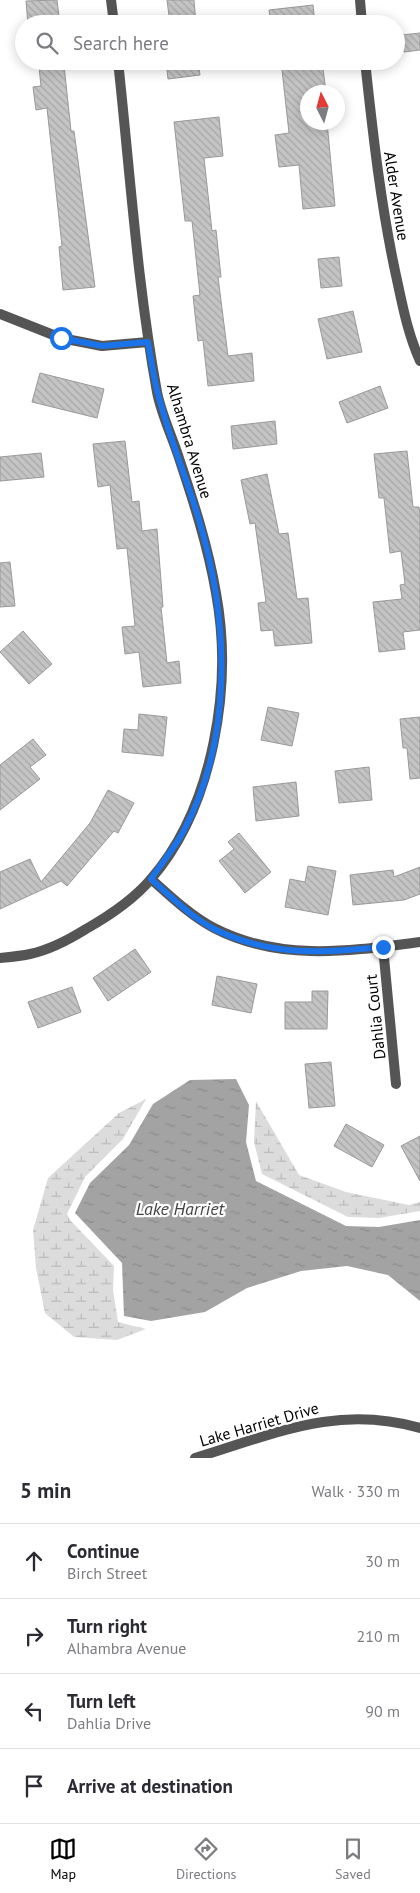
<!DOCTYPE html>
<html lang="en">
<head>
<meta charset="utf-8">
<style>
  :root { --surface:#fff; --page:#f7f7f7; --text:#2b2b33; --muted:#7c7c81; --line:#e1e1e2; --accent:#000 }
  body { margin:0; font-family:"PT Sans",sans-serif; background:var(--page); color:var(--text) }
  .compass { position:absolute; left:300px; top:85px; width:45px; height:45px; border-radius:50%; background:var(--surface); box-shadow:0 2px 12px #0003; rotate:354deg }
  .stop { position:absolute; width:15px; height:15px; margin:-11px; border:4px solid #1a73e8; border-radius:50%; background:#fff }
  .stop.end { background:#1a73e8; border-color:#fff; box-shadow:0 1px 5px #0008 }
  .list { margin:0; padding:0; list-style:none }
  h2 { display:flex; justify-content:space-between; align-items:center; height:65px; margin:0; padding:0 20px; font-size:21px }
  h2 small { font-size:16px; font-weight:400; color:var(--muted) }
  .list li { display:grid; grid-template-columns:32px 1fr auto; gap:15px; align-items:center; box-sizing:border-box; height:75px; padding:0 20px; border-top:1px solid var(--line) }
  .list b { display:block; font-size:19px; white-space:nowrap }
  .list p { margin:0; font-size:16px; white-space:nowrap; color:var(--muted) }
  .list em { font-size:16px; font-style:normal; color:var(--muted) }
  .icon { flex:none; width:28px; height:28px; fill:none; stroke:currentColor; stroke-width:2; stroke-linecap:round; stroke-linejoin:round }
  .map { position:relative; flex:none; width:420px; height:1458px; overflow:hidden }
  .search { position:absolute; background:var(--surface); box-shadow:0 2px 12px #0003; left:15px; right:15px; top:15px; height:55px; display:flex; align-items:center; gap:12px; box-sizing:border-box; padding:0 18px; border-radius:28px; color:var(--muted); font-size:19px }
  .sheet { height:365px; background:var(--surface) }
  nav { display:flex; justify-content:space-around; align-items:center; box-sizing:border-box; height:70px; border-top:1px solid var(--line); background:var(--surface); font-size:14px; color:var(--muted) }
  nav a { display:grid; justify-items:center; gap:2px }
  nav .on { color:var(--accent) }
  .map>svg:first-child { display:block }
  .wetland { fill:url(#wetland-marsh) }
  .water { fill:url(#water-ripples) }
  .building { fill:url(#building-back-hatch); stroke:#999 }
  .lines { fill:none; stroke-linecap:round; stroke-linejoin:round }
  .minor { stroke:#555; stroke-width:10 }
  .route { stroke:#1a73e8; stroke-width:6 }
  .labels { text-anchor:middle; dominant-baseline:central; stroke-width:4.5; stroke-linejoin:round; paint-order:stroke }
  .street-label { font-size:16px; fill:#000; stroke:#fff }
  .water-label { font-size:18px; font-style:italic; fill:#444; stroke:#fff }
</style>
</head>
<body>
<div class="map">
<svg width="420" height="1458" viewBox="0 0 420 1458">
  <defs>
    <pattern id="wetland-marsh" width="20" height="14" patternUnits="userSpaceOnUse" patternTransform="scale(1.25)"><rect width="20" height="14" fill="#dcdcdc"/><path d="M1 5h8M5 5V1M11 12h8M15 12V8" fill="none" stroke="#bbb"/></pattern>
    <pattern id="water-ripples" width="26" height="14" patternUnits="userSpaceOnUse" patternTransform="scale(1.25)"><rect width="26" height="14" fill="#a3a3a3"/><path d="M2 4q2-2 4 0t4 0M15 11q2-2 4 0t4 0" fill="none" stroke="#8b8b8b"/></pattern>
    <pattern id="building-back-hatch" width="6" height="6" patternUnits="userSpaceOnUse" patternTransform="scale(1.25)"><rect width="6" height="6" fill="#c4c4c4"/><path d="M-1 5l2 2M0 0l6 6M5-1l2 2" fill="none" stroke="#a7a7a7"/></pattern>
  </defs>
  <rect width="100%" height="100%" fill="#fff"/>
  <g class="wetland">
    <path d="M146,1099L123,1139L85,1177L67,1214L70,1220L114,1266L113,1290L118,1322L146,1329L117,1340L74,1337L45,1313L36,1268L33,1230L48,1178L119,1113Z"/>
    <path d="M256,1101L299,1175L346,1192L409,1205L420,1202V1211L379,1218L348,1217L262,1174L254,1142Z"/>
  </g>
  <path class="water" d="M236,1079L249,1105L246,1142L256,1181L346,1226L379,1227L420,1220V1301L388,1275L347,1266L301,1271L247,1288L205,1312L151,1321L124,1316L122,1263L75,1213L90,1183L129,1145L153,1104L190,1080Z"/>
  <g class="building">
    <path d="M57,0L60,24H28L26,1Z"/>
    <path d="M167,0H194L196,24H170Z"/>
    <path d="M313,5L315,24H271L269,10Z"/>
    <path d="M420,33V50L404,52L402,35Z"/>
    <path d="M166,61H198L200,75L168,79Z"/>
    <path d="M281,61H322L326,92H308V122H327L335,206L303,209L299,165L279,167L275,135L289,133Z"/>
    <path d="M64,65L71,131H74L95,287L63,290L59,247L62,246L47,108L36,110L33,87L41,86L39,67Z"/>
    <path d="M219,117L223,156L204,158L212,231L216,230L221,277H218L228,356L252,353L254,381L208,386L203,340L198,341L193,296L200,295L192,221H185L174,122Z"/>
    <path d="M339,257L342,286L321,288L318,259Z"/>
    <path d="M353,311L362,352L327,359L318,319Z"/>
    <path d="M40,373L104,389L97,418L32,402Z"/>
    <path d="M380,386L388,408L347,423L339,402Z"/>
    <path d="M275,421L277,444L233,449L231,426Z"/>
    <path d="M125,441L132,502L139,501L142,531L157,529L163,607H161L167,663L179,661L181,683L143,687L139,652L125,654L122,627L135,626L127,548L117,549L110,485L98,487L93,444Z"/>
    <path d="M407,451L413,507H419L420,515V630L403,632L405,649L379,652L373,602L402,599L400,585L405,584L401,551L390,553L384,498H379L374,454Z"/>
    <path d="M41,453L44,477L0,481V457Z"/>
    <path d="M267,474L279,534L288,533L297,599L308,598L312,643L275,646L273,630L261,631L258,603L266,602L255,523L250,524L241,480Z"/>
    <path d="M10,562L15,606L0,607V563Z"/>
    <path d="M23,631L52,664L29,684L0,652Z"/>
    <path d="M268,707L299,713L292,746L261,740Z"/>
    <path d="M139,714L167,717L163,756L122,752L124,729L138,730Z"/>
    <path d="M420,717V778L410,779L407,748H403L400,719Z"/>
    <path d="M33,739L46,755L30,767L40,779L0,810V765Z"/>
    <path d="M369,767L372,800L339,803L335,771Z"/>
    <path d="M296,782L299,816L256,821L253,787Z"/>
    <path d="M108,790L134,803L118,833L114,831L67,886L61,881L0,909V872L30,859L41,882L90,823Z"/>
    <path d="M239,833L271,872L245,893L219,861L234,849L228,842Z"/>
    <path d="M308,866L336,871L328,915L285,907L290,879L305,882Z"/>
    <path d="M420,867V894L404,900L353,905L350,875L393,870L394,877Z"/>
    <path d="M135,949L151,972L108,1001L93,978Z"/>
    <path d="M217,976L257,984L251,1013L212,1005Z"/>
    <path d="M72,987L81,1012L38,1028L28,1002Z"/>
    <path d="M312,991H328L327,1029H285V1002H312Z"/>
    <path d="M331,1062L335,1106L309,1108L305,1064Z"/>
    <path d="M346,1124L384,1145L372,1167L334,1146Z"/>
    <path d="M420,1136V1181L401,1146Z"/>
  </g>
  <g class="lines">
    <g class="minor">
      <path d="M111,0L114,24"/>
      <path d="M360,0L362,24"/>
      <path d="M365,61C373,135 381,208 397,280C403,308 408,334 420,361"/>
      <path d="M0,314L61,338L102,346L148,342"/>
      <path d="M151,879C170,896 191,916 214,928C280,962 350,951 420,942"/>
      <path d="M383,947L396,1084"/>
      <path d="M0,958C10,957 21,956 30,954C49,950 70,939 86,929C109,916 134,899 151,879C214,806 233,685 216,593C208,546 193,500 178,455C171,434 161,413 157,392C137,283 130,171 118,61"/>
      <path d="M195,1458C274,1434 337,1404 420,1428"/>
    </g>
  </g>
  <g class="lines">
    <path class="route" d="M61,338L102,346L148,342C151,360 154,380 159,398C170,439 187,479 199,520C229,620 234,738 183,832C174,849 161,864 151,879C170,896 191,917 214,929C271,957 323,953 383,947"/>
  </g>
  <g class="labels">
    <g class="street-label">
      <text transform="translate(397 196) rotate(81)">Alder Avenue</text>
      <text transform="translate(190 441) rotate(73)">Alhambra Avenue</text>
      <text transform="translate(375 1017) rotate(-96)">Dahlia Court</text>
      <text transform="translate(259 1424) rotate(-16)">Lake Harriet Drive</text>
    </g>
    <g class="water-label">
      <text x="180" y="1208">Lake Harriet</text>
    </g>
  </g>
</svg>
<svg class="compass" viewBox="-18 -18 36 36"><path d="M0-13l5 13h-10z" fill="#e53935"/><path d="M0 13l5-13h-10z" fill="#7c7c81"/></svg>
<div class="stop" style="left:61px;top:338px"></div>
<div class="stop end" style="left:383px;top:947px"></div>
<div class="search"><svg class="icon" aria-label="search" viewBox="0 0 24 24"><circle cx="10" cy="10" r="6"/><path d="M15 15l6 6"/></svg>Search here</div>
</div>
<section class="sheet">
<h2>5 min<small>Walk · 330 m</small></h2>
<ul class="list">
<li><svg class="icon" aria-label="ahead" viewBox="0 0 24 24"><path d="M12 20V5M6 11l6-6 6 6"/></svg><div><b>Continue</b><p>Birch Street</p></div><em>30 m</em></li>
<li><svg class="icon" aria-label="right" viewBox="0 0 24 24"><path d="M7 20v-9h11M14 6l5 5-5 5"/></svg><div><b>Turn right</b><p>Alhambra Avenue</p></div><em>210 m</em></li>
<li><svg class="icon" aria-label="left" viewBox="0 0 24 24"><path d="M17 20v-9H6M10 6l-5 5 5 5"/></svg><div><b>Turn left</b><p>Dahlia Drive</p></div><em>90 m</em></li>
<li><svg class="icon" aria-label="arrive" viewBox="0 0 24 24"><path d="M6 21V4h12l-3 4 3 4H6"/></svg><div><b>Arrive at destination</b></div></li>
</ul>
</section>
<nav>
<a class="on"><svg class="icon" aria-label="map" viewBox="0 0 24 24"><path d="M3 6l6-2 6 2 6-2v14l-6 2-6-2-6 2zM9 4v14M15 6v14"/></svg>Map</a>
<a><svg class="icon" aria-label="directions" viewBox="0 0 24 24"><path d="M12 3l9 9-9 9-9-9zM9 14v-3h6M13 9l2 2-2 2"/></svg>Directions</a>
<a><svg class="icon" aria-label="saved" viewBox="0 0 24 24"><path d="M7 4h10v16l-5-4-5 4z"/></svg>Saved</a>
</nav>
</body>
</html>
